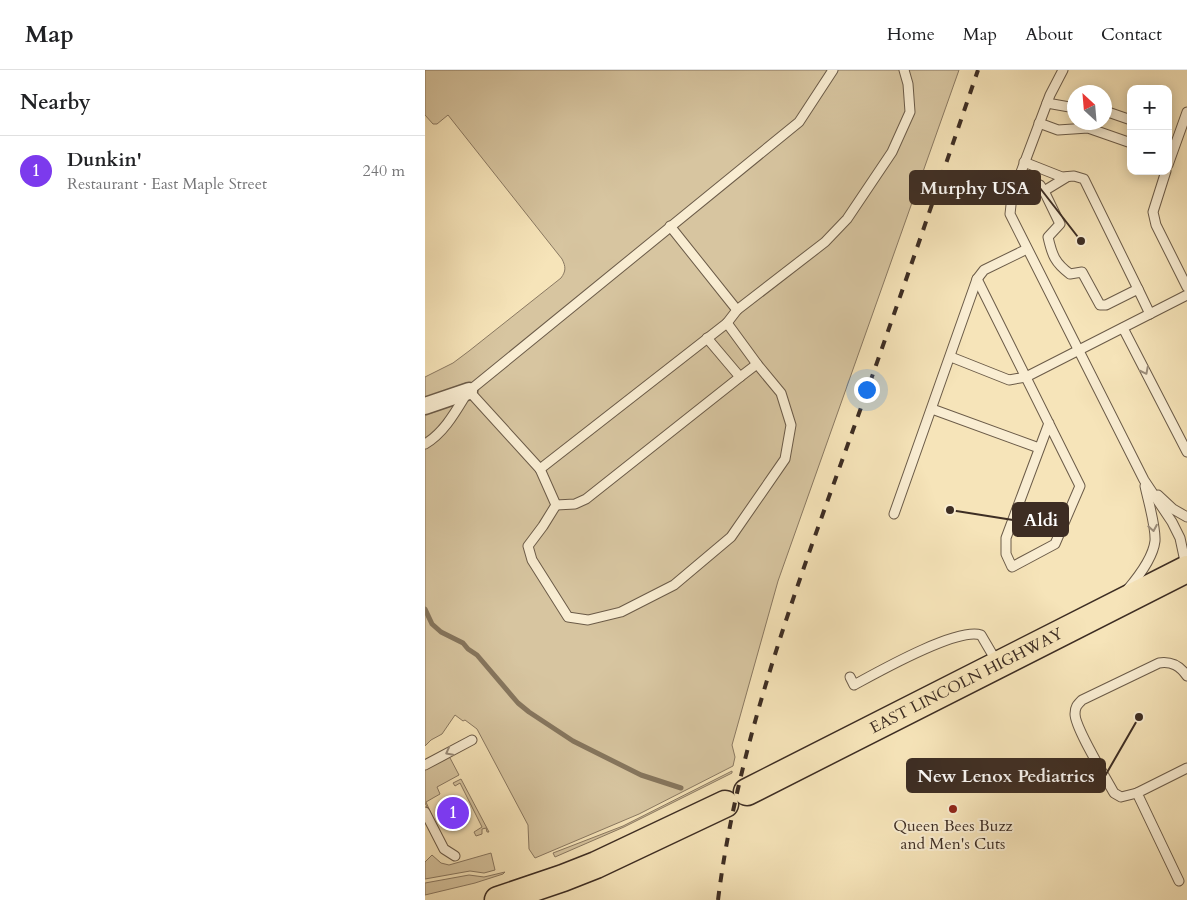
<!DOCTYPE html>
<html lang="en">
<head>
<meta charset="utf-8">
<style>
  :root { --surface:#fff; --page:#f6f6f6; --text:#202124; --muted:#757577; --line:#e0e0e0; --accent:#7c3aed }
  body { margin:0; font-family:Cardo,serif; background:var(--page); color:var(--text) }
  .controls { position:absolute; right:15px; top:15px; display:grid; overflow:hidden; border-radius:10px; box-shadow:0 2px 12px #0003 }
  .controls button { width:45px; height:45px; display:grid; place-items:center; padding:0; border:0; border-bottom:1px solid var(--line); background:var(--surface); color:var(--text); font:25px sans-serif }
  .compass { position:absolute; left:642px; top:15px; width:45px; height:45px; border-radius:50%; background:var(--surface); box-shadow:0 2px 12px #0003; rotate:334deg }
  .you { position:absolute; left:441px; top:319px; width:18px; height:18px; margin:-12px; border:4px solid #fff; border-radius:50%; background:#1a73e8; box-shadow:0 0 0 8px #1a73e833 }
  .badge { display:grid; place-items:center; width:32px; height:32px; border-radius:50%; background:var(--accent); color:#fff; font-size:16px; font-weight:700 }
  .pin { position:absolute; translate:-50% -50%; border:2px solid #fff; box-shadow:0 1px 5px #0006 }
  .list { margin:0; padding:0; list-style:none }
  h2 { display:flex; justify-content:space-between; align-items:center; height:65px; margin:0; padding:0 20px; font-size:21px }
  h2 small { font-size:16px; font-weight:400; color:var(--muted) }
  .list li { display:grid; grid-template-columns:32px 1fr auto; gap:15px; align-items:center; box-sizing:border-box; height:70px; padding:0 20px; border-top:1px solid var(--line) }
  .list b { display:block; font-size:19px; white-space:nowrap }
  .list p { margin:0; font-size:16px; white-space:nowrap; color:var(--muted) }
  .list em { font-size:16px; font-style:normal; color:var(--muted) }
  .map { position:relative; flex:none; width:762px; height:830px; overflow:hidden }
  header { display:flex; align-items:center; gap:30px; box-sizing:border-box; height:70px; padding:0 25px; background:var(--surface); border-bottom:1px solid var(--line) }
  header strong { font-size:24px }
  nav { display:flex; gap:28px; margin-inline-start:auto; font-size:18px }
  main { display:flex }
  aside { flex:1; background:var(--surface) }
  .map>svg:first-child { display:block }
  .green { fill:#d7c5a0; stroke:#8a7962 }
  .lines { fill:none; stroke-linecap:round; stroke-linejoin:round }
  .stream { stroke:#86765e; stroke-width:5 }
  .service-casing { stroke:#6b5b48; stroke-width:11 }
  .minor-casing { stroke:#6b5b48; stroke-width:19 }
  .primary-casing { stroke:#3d2d23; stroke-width:29 }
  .service { stroke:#f9edd2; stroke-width:9 }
  .minor { stroke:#f9edd2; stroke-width:16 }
  .primary { stroke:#f6e4b9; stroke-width:26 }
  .rail { stroke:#3d2d23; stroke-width:4; stroke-dasharray:9 9; stroke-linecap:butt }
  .oneway { stroke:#9b8d7a }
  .poi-dot { fill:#8f2418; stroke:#f9edd2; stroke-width:2 }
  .labels { text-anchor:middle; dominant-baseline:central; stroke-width:4; stroke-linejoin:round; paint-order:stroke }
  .street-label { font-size:16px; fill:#3d2d23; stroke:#f9edd2 }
  .poi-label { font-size:16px; fill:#3d2d23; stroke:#f9edd2 }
  .leader { fill:none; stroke:#3d2d23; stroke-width:2 }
  .callout-dot { fill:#3d2d23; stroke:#f9edd2; stroke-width:2 }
  .callout { fill:#3d2d23; stroke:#3d2d23; stroke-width:2 }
  .callout-label { font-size:18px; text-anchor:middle; font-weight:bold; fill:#fff }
</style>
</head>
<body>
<header>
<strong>Map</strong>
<nav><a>Home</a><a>Map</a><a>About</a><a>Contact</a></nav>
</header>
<main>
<aside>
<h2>Nearby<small></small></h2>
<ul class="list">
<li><span class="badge">1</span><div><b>Dunkin'</b><p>Restaurant · East Maple Street</p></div><em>240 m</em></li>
</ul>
</aside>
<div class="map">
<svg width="762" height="830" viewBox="0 0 762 830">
  <rect width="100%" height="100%" fill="#f6e4b9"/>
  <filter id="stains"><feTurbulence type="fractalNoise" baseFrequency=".004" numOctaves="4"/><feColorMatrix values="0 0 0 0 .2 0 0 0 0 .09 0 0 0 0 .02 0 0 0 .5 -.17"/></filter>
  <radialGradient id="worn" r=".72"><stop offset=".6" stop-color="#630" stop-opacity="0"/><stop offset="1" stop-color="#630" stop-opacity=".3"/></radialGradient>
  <g class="green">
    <path d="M0,0H534L353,511L307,675L310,687L308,696L214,744L110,788L104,779L103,755L52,659L40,650L38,651L30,645L17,664L6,670L0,676V307L28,293L44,281L136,208C141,201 141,197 137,189L23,45L12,54H8L0,45Z"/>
    <path d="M24,686L34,705L12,717L15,724L1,732L11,755L0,733V699Z"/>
    <path d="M307,701V703L199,757L130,787L128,783L198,756Z"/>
    <path d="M36,709L64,762H62L61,758L57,759V764L51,766L49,762L57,757L35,713L30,716L28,713Z"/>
    <path d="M66,783L70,800L59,803L45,801L0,809V792L7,785L16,793L24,795Z"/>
    <path d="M80,802L78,804L50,813L0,825V813L44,805L59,807Z"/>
  </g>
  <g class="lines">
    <path class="stream" d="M0,539L7,554L16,562L38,573L43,579L52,585L93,633L104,642L148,671L216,705L256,718"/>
    <defs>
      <g id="service">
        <path d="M408,0L374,52L44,321L115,399L302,253L312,240L400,172L422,149L467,82L485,42L483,14L479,0"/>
        <path d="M638,0L625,25L587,126L585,144L719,410L747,452L755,468L761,496"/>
        <path d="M622,33L650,38"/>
        <path d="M680,41L706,50"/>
        <path d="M614,53L633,60L663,58L706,73"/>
        <path d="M599,92L637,107L649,106L659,109L713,219"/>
        <path d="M743,95L762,42"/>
        <path d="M741,101L728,142L731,155L762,217"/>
        <path d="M595,106L615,115L619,121L635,154L623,167C627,185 630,193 645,204L657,202L675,235H681L713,219L725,244"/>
        <path d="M619,121L642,107"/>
        <path d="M245,156L312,240"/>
        <path d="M552,209L655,416L630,474L587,497L581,484V468L624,353"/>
        <path d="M698,258L762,382"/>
        <path d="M282,268L315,307L332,294"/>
        <path d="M526,287L584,310L601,307L762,225"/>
        <path d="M507,339L614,378"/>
        <path d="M0,374C19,363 31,341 42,323"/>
        <path d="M115,399L131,435L118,456L103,476L107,490L143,547L163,550L196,542L249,515L306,467L360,389L366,355L356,323L332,294L302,253"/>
        <path d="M733,425L748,439L762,447"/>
        <path d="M131,435L150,434L161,429L315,307"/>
        <path d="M469,444L552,209L559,200L602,179"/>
        <path d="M703,519C714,506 728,488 730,471C731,457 723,430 720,416"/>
        <path d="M425,607L429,615C453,602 532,557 556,565L573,594"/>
        <path d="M0,695L47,670"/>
        <path d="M712,723L696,727L689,723C681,708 650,658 650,644C650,637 652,635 657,630L734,593C747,591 755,596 762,606"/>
        <path d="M0,742L19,779L30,786"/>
        <path d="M754,811L712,723L762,698"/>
      </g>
      <path id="minor" d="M0,336L44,321"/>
      <g id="primary">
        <path id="s1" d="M322,722L762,499"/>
        <path d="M73,830L138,808L171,795L300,734"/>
      </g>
    </defs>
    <use href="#service" class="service-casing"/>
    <use href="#minor" class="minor-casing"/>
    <use href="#primary" class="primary-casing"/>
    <use href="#service" class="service"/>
    <use href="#minor" class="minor"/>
    <use href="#primary" class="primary"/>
    <path class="rail" d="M293,830C313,670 374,511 428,360C471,240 512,120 553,0"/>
  </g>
  <defs><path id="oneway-chevron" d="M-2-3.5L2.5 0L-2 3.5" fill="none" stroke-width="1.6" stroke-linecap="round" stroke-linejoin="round" transform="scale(1.25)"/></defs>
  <g class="oneway">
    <use href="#oneway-chevron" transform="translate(720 301) rotate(63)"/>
    <use href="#oneway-chevron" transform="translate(728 458) rotate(80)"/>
    <use href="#oneway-chevron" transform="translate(24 682) rotate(152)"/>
  </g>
  <circle class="poi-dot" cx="528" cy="739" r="5"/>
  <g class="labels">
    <g class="street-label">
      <text stroke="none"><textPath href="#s1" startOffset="246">EAST LINCOLN HIGHWAY</textPath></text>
    </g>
    <g class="poi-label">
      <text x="528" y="756">Queen Bees Buzz<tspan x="528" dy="18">and Men's Cuts</tspan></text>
    </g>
  </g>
  <path class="leader" d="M656 171L615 118M525 440L588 450M714 647L680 706"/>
  <g class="callout-dot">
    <circle cx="656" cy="171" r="5"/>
    <circle cx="525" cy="440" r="5"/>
    <circle cx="714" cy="647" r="5"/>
  </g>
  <g class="callout">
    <rect x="485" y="101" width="130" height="33" rx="5"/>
    <rect x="588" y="433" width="55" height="33" rx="5"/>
    <rect x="482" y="689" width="198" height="33" rx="5"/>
  </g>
  <g class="callout-label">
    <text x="550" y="124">Murphy USA</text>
    <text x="616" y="456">Aldi</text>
    <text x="581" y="712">New Lenox Pediatrics</text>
  </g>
  <rect width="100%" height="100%" filter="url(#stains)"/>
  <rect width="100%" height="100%" fill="url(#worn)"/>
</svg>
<div class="controls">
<button>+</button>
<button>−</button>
</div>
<svg class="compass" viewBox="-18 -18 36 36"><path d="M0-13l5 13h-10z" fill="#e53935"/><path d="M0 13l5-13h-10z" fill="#757577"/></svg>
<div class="you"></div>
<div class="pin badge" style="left:28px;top:743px">1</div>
</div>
</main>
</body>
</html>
